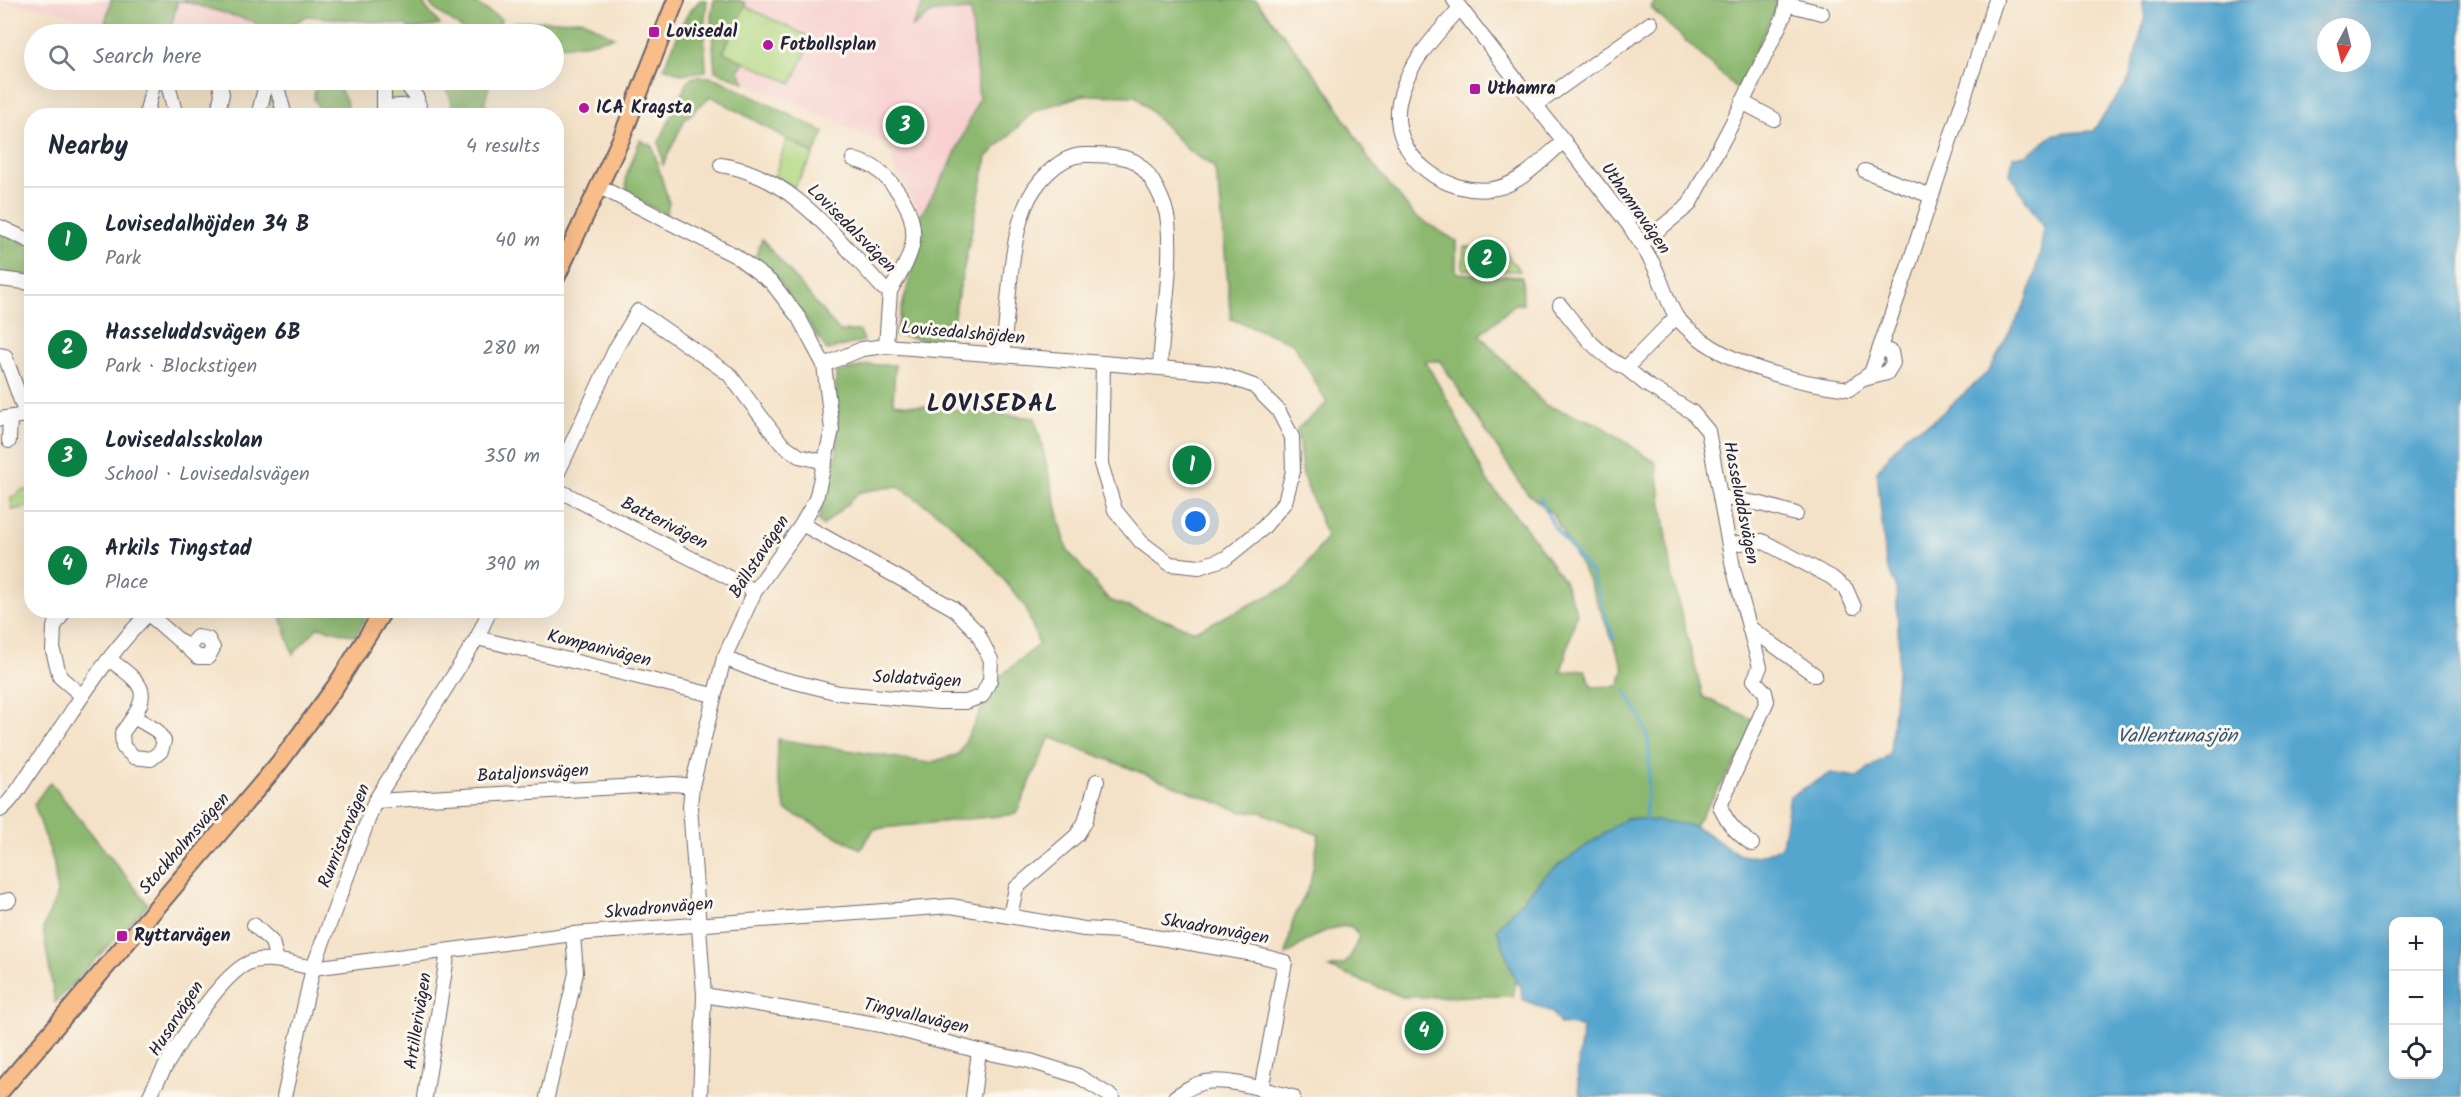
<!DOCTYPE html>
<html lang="en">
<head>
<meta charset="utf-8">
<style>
  :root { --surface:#fff; --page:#f6f6f7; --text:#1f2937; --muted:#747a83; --line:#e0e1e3; --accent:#0b8043 }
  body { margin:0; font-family:Kalam,sans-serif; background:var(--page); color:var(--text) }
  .controls { position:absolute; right:18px; bottom:18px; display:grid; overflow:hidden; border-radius:12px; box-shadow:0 6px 24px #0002 }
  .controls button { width:54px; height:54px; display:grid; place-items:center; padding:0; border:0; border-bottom:2px solid var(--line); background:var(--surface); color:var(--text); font:30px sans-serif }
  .compass { position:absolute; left:2317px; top:18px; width:54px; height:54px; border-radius:50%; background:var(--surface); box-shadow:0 6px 24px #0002; rotate:187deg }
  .you { position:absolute; left:1196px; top:522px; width:21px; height:21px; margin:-15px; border:4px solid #fff; border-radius:50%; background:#1a73e8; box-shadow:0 0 0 9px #1a73e833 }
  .badge { display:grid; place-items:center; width:39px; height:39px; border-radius:50%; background:var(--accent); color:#fff; font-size:20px; font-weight:700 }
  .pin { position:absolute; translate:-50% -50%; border:3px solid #fff; box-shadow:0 2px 6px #0006 }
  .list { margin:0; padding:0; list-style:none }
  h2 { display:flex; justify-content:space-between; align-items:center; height:78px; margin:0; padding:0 24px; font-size:26px }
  h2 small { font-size:20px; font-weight:400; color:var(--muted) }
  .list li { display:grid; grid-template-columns:39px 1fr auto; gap:18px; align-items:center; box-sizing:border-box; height:108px; padding:0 24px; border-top:2px solid var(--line) }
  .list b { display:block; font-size:22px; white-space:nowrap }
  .list p { margin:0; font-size:20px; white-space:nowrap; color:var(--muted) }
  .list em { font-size:20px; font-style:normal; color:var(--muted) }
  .icon { flex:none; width:33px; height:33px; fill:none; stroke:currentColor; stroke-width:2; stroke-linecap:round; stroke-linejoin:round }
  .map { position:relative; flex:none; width:2461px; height:1097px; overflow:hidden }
  .search { position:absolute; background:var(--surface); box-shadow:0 6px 24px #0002; left:24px; top:24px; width:540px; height:66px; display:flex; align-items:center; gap:15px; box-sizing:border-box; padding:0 21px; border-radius:33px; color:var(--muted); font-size:22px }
  .panel { position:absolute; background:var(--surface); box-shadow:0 6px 24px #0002; left:24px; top:108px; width:540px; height:510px; border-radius:24px }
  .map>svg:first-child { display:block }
  .built { fill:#f7d0cf }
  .green { fill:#b0d781; stroke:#697c5e; stroke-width:1.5 }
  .forest { fill:#8cb86f; stroke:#576d55; stroke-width:1.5; fill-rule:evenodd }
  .water { fill:#55a5cf; stroke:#3c6485; stroke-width:1.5; fill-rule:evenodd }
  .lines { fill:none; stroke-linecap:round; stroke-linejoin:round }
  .stream { stroke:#55a5cf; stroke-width:3 }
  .minor-casing { stroke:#6c656c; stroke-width:16 }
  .major-casing { stroke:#6c656c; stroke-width:20 }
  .minor { stroke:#fff; stroke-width:14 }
  .major { stroke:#f8bd89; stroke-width:16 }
  .poi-dot { fill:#b5179e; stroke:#fbf7ec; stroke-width:2 }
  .labels { text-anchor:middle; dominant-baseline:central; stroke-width:6; stroke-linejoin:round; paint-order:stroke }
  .poi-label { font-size:18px; font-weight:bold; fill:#22223b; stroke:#fbf7ec; text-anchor:start }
  .street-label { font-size:18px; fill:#22223b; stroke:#fbf7ec }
  .water-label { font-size:20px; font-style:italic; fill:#365676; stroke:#fbf7ec }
  .district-label { font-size:24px; font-weight:bold; letter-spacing:1.5px; fill:#22223b; stroke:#fbf7ec }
</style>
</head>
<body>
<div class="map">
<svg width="2461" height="1097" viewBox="0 0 2461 1097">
  <rect width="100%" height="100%" fill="#fbf7ec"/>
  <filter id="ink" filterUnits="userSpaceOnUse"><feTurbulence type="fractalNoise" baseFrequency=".0167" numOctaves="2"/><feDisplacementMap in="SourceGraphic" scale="12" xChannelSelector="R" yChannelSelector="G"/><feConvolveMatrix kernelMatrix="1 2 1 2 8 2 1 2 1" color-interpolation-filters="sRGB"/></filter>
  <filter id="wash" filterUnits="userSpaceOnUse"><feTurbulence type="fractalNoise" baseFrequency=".008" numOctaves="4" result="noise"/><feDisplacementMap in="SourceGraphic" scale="24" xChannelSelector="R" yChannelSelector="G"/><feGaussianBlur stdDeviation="1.35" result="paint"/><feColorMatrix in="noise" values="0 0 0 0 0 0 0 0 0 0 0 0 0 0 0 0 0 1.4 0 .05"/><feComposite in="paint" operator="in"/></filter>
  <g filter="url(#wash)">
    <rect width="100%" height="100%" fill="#f4e2c8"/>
    <g class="built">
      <path d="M3,0H111L105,23L48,9L3,2Z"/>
      <path d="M178,0L255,22L259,34H169Z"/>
      <path d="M738,0H925L912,27L933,12L971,10L979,100L951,163L921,215L891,162L897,149L745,82L738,70L744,62L723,53L746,4Z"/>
    </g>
    <g class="green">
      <path d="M744,6L812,38L792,83L723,53Z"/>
      <path d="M268,80L283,115L261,116L264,104L269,105L271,100L265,98Z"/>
      <path d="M386,80H400L413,96L406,101L387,104Z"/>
      <path d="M787,139L814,154L794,187L774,178Z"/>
      <path d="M1464,247L1502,249L1520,271L1463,269Z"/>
      <path d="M23,490H31V506L12,510L11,498Z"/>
    </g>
    <g class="forest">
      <path d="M111,0H178L169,34H155L105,23Z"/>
      <path d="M179,0H420L440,25L411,30L405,25L307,16L276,34H259L255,22Z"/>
      <path d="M427,0H470L501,19L498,34H470L434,9Z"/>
      <path d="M700,0H707L704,28L706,71L681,74L664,67L686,16Z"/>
      <path d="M714,0H738L746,3L723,52L745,62L738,70L745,82L715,71L711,17Z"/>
      <path d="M925,0H1256L1328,91L1368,158L1415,216L1456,241V273L1522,277L1523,304H1515L1480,335L1545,405L1599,424L1656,463L1674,586L1703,697L1761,723L1694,827L1626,818L1498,931L1516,982L1513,996L1403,997L1329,968L1345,964L1352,954L1359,936L1350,926C1326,925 1306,942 1286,955L1293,920L1310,884L1319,835L1260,812H1242L1050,737L1016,814L874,829L861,849L786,810L777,775L778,739L929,763L959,754L982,708L1001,676L1039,644L1025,606L991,564L948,521L898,486L860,492L823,526L818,520L837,452L836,373L868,365H895L893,403L1035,418L1067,550L1109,600L1195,631L1293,584L1327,537L1303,476L1297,429L1327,403L1293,343L1231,319L1220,196L1214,167L1188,150L1136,96L1083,95L1034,111L987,157L948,344L895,335L911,273L921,215L951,163L979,99L971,10L933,12L911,28ZM1425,361H1440L1526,492L1552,513L1588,579L1624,669L1619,686L1592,687L1585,670L1561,672L1577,613L1564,581L1530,533L1487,481L1453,410Z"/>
      <path d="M1656,0H1779L1738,90L1651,8Z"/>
      <path d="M583,20L614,37L585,44L554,46V34H511L513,22Z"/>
      <path d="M693,77H710L720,80L824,132L814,154L711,96L685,119L663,165L659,142L688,81Z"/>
      <path d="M328,80H338L337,85L346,100L348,115H323L314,99L315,86Z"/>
      <path d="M441,80H491L484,103L491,115H453L451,99Z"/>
      <path d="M640,140L652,146L669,203L666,215L627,194L626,177Z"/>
      <path d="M0,231L31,246V278L0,273Z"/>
      <path d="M762,239L839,331H860L864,341L827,350L779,280L754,260Z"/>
      <path d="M279,611V610L370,611L355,636L318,627L293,654Z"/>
      <path d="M50,782L148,904L55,1003L43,929L57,894L54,863L34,804Z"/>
    </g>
    <path class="water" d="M2142,0H2461V1097H1581C1574,1074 1579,1054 1583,1031L1581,1027L1560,1024L1552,1012L1522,999L1521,986L1516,982L1497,929L1545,875L1626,818C1643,821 1680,821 1695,827C1731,843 1737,872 1782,846L1790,796L1831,773L1857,777L1890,754L1899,649L1896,586L1886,564L1877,471L1907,433L1932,422L1988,372L2028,298L2041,249L2043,227L2010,174L2013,156L2026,155L2055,134L2093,131L2129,80L2145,17ZM2326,27H2362V63H2326ZM2394,922H2438V1074H2394Z"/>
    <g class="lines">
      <g class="stream">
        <path d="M1540,498L1555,528L1592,574L1614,639"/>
        <path d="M1626,692C1632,703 1640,714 1644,725C1654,755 1647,790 1645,821"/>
      </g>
    </g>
  </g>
  <g filter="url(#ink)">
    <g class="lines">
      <defs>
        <g id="minor">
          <path d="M1454,0L1629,225C1637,238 1646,251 1653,264C1661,278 1669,308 1678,319C1719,364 1791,382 1849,389L1871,373L1908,268L1996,0"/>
          <path d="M1786,4L1822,13"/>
          <path d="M1460,8C1436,35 1405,66 1399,103C1389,156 1447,199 1497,188C1522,183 1545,157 1564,141"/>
          <path d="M167,80L176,116"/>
          <path d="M275,80L285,116"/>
          <path d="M384,80V107L419,105"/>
          <path d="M403,80L417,98L419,116"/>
          <path d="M1742,102L1774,119"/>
          <path d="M1536,105L1651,23"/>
          <path d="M146,116L154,80"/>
          <path d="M217,116L222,94L219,80"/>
          <path d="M258,116L267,80"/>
          <path d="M853,159C860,162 869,164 875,168C896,184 916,212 913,240C911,258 899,276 890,291"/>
          <path d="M721,165C792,175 837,239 883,288L890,291L886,346"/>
          <path d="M1865,171L1931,196"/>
          <path d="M598,186L736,256L772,283L799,318L824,365L832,430L816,499L802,524L755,591L724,658L692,786L690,806L704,995L700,1097"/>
          <path d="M0,227L32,242"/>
          <path d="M1641,244L1689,205L1738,112L1784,16L1787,0"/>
          <path d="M0,279L32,283"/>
          <path d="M1560,305C1579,329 1597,355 1626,368"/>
          <path d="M1676,317L1626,368L1647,385L1692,412L1708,431L1733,567L1760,667L1754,680L1765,692L1767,701L1720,806C1727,824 1737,833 1752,844"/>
          <path d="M0,355L5,356L26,415"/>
          <path d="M1002,355C1009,312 1009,246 1025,207C1034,184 1058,156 1083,155C1097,155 1126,154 1137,163C1152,175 1166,203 1168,222C1173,270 1162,321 1160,368"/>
          <path d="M824,365L862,349L886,346L1103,363L1217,373L1254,386L1278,410L1292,437L1293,471L1285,502L1263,528L1226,558L1199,567L1170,564L1141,542L1115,510L1101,464L1103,363"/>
          <path d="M1864,379L1887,373L1893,363L1891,352L1880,348"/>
          <path d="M0,419L32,414"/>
          <path d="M9,441L10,419"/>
          <path d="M556,477L616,348L638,311L729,374L781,443L799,456L825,462"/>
          <path d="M556,489L755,591"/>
          <path d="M1720,497L1761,504L1796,514"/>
          <path d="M1729,544L1762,541L1831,577L1846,589L1854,607"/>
          <path d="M65,610L54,627L53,651L60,677L81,695"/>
          <path d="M144,610L198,657H208L213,648L208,639L197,637L188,647"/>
          <path d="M1749,627L1815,675"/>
          <path d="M477,638L713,695"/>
          <path d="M724,658L767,675L839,693L939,702H966L982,696L990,680L991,660L977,632L953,608L802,524"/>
          <path d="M109,659C147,687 153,692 122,733L123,747L134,757L151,759L161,751L164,741L156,730L134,717"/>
          <path d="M375,801L674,784L692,786"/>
          <path d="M0,810C14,800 24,780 34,766C73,713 104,656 152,610"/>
          <path d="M0,902L9,900"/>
          <path d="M1010,916L1016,888L1077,835L1085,822L1097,781"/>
          <path d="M254,925L272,942L277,960"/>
          <path d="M704,995L881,1025L979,1051L1030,1061L1078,1076L1112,1097"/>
          <path d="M149,1097C164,1066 221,968 254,961C273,957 294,964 313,968L573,934L951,906L1084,929L1119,931L1254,954L1285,962L1261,1090"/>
          <path d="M284,1097L313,968L375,801L477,638L490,610"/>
          <path d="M425,1097L448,951"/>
          <path d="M547,1097L576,973L573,934"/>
          <path d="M973,1097L979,1051"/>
          <path d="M1175,1097C1184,1091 1194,1084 1205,1082C1233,1078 1266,1091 1293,1097"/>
        </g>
        <g id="major">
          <path d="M556,278L621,139L676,0"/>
          <path d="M0,1092L279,763L335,687L384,610"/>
        </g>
      </defs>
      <use href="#minor" class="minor-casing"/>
      <use href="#major" class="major-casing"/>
      <use href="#minor" class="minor"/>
      <use href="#major" class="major"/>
    </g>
  </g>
  <g class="poi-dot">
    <rect x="648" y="26" width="12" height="12" rx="3"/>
    <circle cx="768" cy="45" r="6"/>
    <rect x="1469" y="83" width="12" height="12" rx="3"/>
    <circle cx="584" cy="108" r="6"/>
    <rect x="116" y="930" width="12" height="12" rx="3"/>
  </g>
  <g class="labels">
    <g class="poi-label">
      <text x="666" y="32">Lovisedal</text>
      <text x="780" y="45">Fotbollsplan</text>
      <text x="1487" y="89">Uthamra</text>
      <text x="596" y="108">ICA Kragsta</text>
      <text x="134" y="936">Ryttarvägen</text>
    </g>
    <g class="street-label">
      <text transform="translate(1635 209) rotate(55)">Uthamravägen</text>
      <text transform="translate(851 229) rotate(45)">Lovisedalsvägen</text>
      <text transform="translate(963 334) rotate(5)">Lovisedalshöjden</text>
      <text transform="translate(1740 503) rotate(79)">Hasseluddsvägen</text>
      <text transform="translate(664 524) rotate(27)">Batterivägen</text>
      <text transform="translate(760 557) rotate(-57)">Bällstavägen</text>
      <text transform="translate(599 649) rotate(14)">Kompanivägen</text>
      <text transform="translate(917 680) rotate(3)">Soldatvägen</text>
      <text transform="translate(533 774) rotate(-3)">Bataljonsvägen</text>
      <text transform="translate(345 836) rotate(-68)">Runristarvägen</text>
      <text transform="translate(185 844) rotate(-49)">Stockholmsvägen</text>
      <text transform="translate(659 909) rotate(-5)">Skvadronvägen</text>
      <text transform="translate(1215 930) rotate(10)">Skvadronvägen</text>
      <text transform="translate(916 1017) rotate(13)">Tingvallavägen</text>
      <text transform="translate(177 1019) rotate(-57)">Husarvägen</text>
      <text transform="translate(419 1021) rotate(-81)">Artillerivägen</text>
    </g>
    <g class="water-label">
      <text x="2177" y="737">Vallentunasjön</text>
    </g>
    <g class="district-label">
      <text x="993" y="404">LOVISEDAL</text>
    </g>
  </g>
</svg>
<div class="controls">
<button>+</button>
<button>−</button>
<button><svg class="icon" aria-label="locate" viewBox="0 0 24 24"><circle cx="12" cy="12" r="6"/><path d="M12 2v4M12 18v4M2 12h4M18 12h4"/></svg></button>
</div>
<svg class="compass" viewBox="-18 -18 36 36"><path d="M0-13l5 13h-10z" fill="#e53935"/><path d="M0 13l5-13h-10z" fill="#747a83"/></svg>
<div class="you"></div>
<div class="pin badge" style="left:1192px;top:465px">1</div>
<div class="pin badge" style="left:1487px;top:259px">2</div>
<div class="pin badge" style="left:905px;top:125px">3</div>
<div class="pin badge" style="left:1424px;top:1031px">4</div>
<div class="search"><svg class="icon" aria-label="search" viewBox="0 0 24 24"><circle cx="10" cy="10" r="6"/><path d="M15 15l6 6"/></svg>Search here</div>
<section class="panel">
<h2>Nearby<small>4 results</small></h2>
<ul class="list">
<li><span class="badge">1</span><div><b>Lovisedalhöjden 34 B</b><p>Park</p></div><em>40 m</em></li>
<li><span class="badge">2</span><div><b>Hasseluddsvägen 6B</b><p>Park · Blockstigen</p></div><em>280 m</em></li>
<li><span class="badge">3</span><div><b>Lovisedalsskolan</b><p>School · Lovisedalsvägen</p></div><em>350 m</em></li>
<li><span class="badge">4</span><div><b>Arkils Tingstad</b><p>Place</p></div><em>390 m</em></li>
</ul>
</section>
</div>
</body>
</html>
